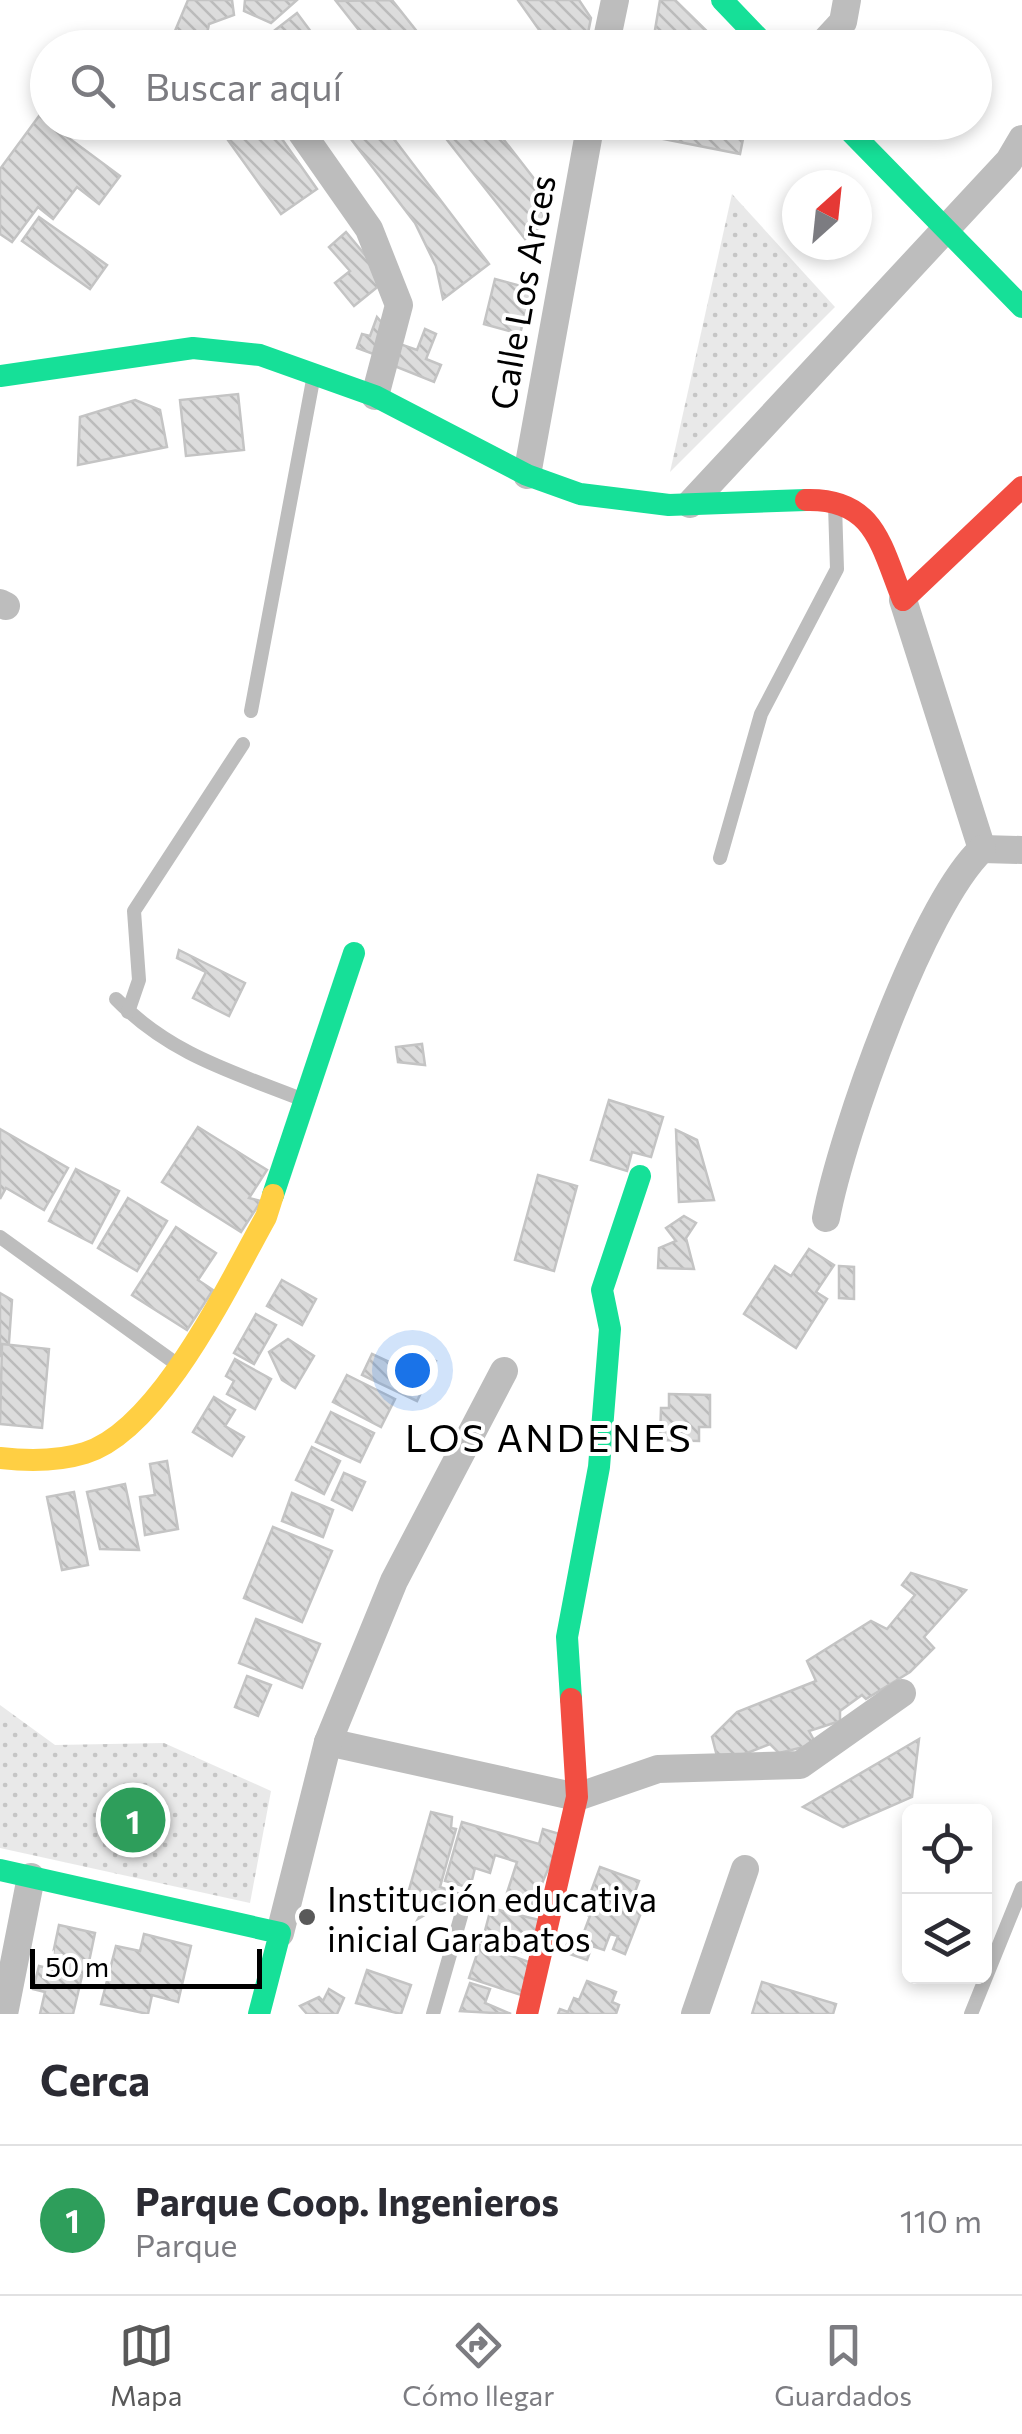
<!DOCTYPE html>
<html lang="es">
<head>
<meta charset="utf-8">
<style>
  :root { --surface:#fff; --page:#f7f7f7; --text:#2b2b33; --muted:#7c7c81; --line:#e1e1e2; --accent:#595959 }
  body { margin:0; font-family:Commissioner,sans-serif; background:var(--page); color:var(--text) }
  .controls { position:absolute; right:30px; bottom:30px; display:grid; overflow:hidden; border-radius:15px; box-shadow:0 5px 15px #0003 }
  .controls button { width:90px; height:90px; display:grid; place-items:center; padding:0; border:0; border-bottom:2px solid var(--line); background:var(--surface); color:var(--text); font:50px sans-serif }
  .compass { position:absolute; left:782px; top:170px; width:90px; height:90px; border-radius:50%; background:var(--surface); box-shadow:0 5px 15px #0003; rotate:27deg }
  .scale { position:absolute; left:30px; bottom:25px; width:232px; box-sizing:border-box; padding-left:10px; border:5px solid #000; border-top:0; font-size:28px; line-height:35px; white-space:nowrap; color:#000; -webkit-text-stroke:8px #fff; paint-order:stroke }
  .you { position:absolute; left:412px; top:1370px; width:35px; height:35px; margin:-25px; border:8px solid #fff; border-radius:50%; background:#1a73e8; box-shadow:0 0 0 15px #1a73e833 }
  .badge { display:grid; place-items:center; width:65px; height:65px; border-radius:50%; background:var(--accent); color:#fff; font-size:32px; font-weight:700 }
  .pin { position:absolute; translate:-50% -50%; border:5px solid #fff; box-shadow:0 2px 10px #0006 }
  .list { margin:0; padding:0; list-style:none }
  h2 { display:flex; justify-content:space-between; align-items:center; height:130px; margin:0; padding:0 40px; font-size:42px }
  h2 small { font-size:32px; font-weight:400; color:var(--muted) }
  .list li { display:grid; grid-template-columns:65px 1fr auto; gap:30px; align-items:center; box-sizing:border-box; height:150px; padding:0 40px; border-top:2px solid var(--line) }
  .list b { display:block; font-size:38px; white-space:nowrap }
  .list p { margin:0; font-size:32px; white-space:nowrap; color:var(--muted) }
  .list em { font-size:32px; font-style:normal; color:var(--muted) }
  .icon { flex:none; width:55px; height:55px; fill:none; stroke:currentColor; stroke-width:2; stroke-linecap:round; stroke-linejoin:round }
  .map { position:relative; flex:none; width:1022px; height:2014px; overflow:hidden }
  .search { position:absolute; background:var(--surface); box-shadow:0 5px 15px #0003; left:30px; right:30px; top:30px; height:110px; display:flex; align-items:center; gap:25px; box-sizing:border-box; padding:0 35px; border-radius:55px; color:var(--muted); font-size:38px }
  .sheet { height:280px; background:var(--surface) }
  nav { display:flex; justify-content:space-around; align-items:center; box-sizing:border-box; height:140px; border-top:2px solid var(--line); background:var(--surface); font-size:28px; color:var(--muted) }
  nav a { display:grid; justify-items:center; gap:5px }
  nav .on { color:var(--accent) }
  .map>svg:first-child { display:block }
  .grass { fill:url(#grass-dots) }
  .building { fill:url(#building-back-hatch); stroke:#c4c4c4; stroke-width:2.5 }
  .lines { fill:none; stroke-linecap:round; stroke-linejoin:round }
  .lane { stroke:#bdbdbd; stroke-width:14 }
  .street { stroke:#bdbdbd; stroke-width:28 }
  .fast { stroke:#16e098; stroke-width:22 }
  .slow { stroke:#ffcf43; stroke-width:22 }
  .jam { stroke:#f24e42; stroke-width:22 }
  .poi-dot { fill:#595959; stroke:#fff; stroke-width:4 }
  .labels { text-anchor:middle; dominant-baseline:central; stroke-width:8; stroke-linejoin:round; paint-order:stroke }
  .street-label { font-size:35px; fill:#000; stroke:#fff }
  .poi-label { font-size:35px; fill:#000; stroke:#fff; text-anchor:start }
  .neighbourhood-label { font-size:38px; letter-spacing:2.5px; fill:#000; stroke:#fff }
</style>
</head>
<body>
<div class="map">
<svg width="1022" height="2014" viewBox="0 0 1022 2014">
  <defs>
    <pattern id="grass-dots" width="8" height="8" patternUnits="userSpaceOnUse" patternTransform="scale(2.5)"><rect width="8" height="8" fill="#e9e9e9"/><path d="M2 2h.1M6 6h.1" fill="none" stroke="#c6c6c6" stroke-width="1.8" stroke-linecap="round"/></pattern>
    <pattern id="building-back-hatch" width="6" height="6" patternUnits="userSpaceOnUse" patternTransform="scale(2.5)"><rect width="6" height="6" fill="#dcdcdc"/><path d="M-1 5l2 2M0 0l6 6M5-1l2 2" fill="none" stroke="#bbb"/></pattern>
  </defs>
  <rect width="100%" height="100%" fill="#fff"/>
  <g class="grass">
    <path d="M732,194L835,307L670,472Z"/>
    <path d="M0,1705L55,1745L164,1743L271,1791L250,1903L0,1848Z"/>
  </g>
  <g class="building">
    <path d="M188,0H232L234,15L209,24L204,48H176L175,31Z"/>
    <path d="M245,0H297L271,23L244,11Z"/>
    <path d="M392,0L430,48H373L336,1Z"/>
    <path d="M518,0H579L591,18L585,48H552Z"/>
    <path d="M660,0H675L724,48H652Z"/>
    <path d="M297,13L323,48H280L270,34Z"/>
    <path d="M39,116L120,176L99,204L77,187L53,219L38,207L12,242L0,234V169Z"/>
    <path d="M215,122H270L317,189L281,214Z"/>
    <path d="M338,122H381L489,264L443,299L436,266L415,223Z"/>
    <path d="M433,122H490L546,194L542,225L525,239Z"/>
    <path d="M640,122H750L754,125L743,139L740,154L638,134Z"/>
    <path d="M39,217L107,265L90,289L22,241Z"/>
    <path d="M346,232L386,280L354,306L335,283L350,271L329,247Z"/>
    <path d="M495,279L532,289L520,334L484,324Z"/>
    <path d="M377,317L383,324L379,356L357,348L362,334L370,336Z"/>
    <path d="M425,329L436,334L426,359L441,365L434,382L392,365L400,344L417,350Z"/>
    <path d="M238,394L244,450L186,456L180,400Z"/>
    <path d="M135,400L160,410L167,447L78,465L80,417Z"/>
    <path d="M179,950L245,983L229,1016L193,998L206,972L177,958Z"/>
    <path d="M422,1044L425,1065L398,1062L396,1047Z"/>
    <path d="M609,1100L663,1117L651,1157L632,1152L627,1171L591,1160Z"/>
    <path d="M198,1127L267,1170L249,1198L261,1201L241,1232L162,1182Z"/>
    <path d="M0,1129L68,1168L44,1210L6,1188L0,1199Z"/>
    <path d="M676,1130L697,1140L714,1200L679,1202Z"/>
    <path d="M76,1169L119,1191L92,1243L49,1221Z"/>
    <path d="M538,1175L577,1186L554,1271L515,1260Z"/>
    <path d="M128,1198L167,1221L137,1271L98,1248Z"/>
    <path d="M684,1216L696,1223L686,1238L694,1269L658,1268L659,1248L676,1241L666,1228Z"/>
    <path d="M176,1227L216,1253L198,1280L213,1290L187,1330L132,1295Z"/>
    <path d="M809,1249L834,1265L816,1292L827,1299L796,1348L744,1314L775,1266L791,1276Z"/>
    <path d="M839,1266L854,1267V1299L839,1298Z"/>
    <path d="M282,1280L316,1299L302,1325L267,1306Z"/>
    <path d="M0,1293L12,1300L8,1356H0Z"/>
    <path d="M256,1314L276,1325L254,1364L234,1353Z"/>
    <path d="M288,1339L314,1356L295,1388L282,1380L269,1352Z"/>
    <path d="M2,1344L49,1349L42,1428L0,1424Z"/>
    <path d="M412,1349L436,1361L417,1401L362,1375L372,1354L402,1368Z"/>
    <path d="M235,1359L271,1379L255,1409L227,1394L234,1381L226,1376Z"/>
    <path d="M347,1375L395,1399L381,1427L333,1402Z"/>
    <path d="M669,1394L710,1395V1427H699V1441L660,1440L661,1408H669Z"/>
    <path d="M214,1397L235,1410L225,1426L244,1437L232,1456L193,1432Z"/>
    <path d="M331,1412L374,1433L360,1462L316,1442Z"/>
    <path d="M312,1447L340,1461L324,1494L296,1480Z"/>
    <path d="M167,1461L178,1529L145,1535L140,1497L155,1495L150,1464Z"/>
    <path d="M344,1473L365,1482L352,1510L332,1500Z"/>
    <path d="M125,1484L139,1550L100,1549L87,1492Z"/>
    <path d="M74,1492L88,1565L62,1570L47,1497Z"/>
    <path d="M292,1493L333,1510L323,1537L282,1521Z"/>
    <path d="M273,1527L332,1551L302,1622L244,1598Z"/>
    <path d="M911,1573L966,1590L924,1637L934,1648L910,1672L866,1699L862,1695L840,1711V1721L809,1731L816,1744L779,1753L770,1744L719,1764L712,1737L737,1712L816,1681L807,1661L871,1621L887,1629L915,1595L902,1585Z"/>
    <path d="M256,1619L320,1644L302,1688L239,1663Z"/>
    <path d="M247,1676L271,1685L258,1716L235,1707Z"/>
    <path d="M919,1739L912,1797L843,1827L803,1807Z"/>
    <path d="M431,1812L452,1817L451,1828L456,1829L440,1887L460,1894L418,1919L426,1904L407,1897Z"/>
    <path d="M462,1822L539,1844L543,1829L563,1835L533,1904L506,1896L517,1862L495,1855L490,1873L475,1868L470,1888L445,1881Z"/>
    <path d="M600,1867L639,1881L629,1908L641,1913L625,1954L613,1949L618,1936L610,1934L604,1950L592,1946L587,1960L564,1952L567,1944L578,1948L590,1916L583,1913Z"/>
    <path d="M491,1908L543,1921L534,1955L482,1942Z"/>
    <path d="M59,1925L95,1933L86,1976L50,1968Z"/>
    <path d="M144,1934L191,1946L178,2002L152,1995L148,2014L101,2004L116,1946L140,1951Z"/>
    <path d="M480,1945L532,1963L521,1995L469,1978Z"/>
    <path d="M39,1966L82,1976L73,2014H40L45,1992L33,1989Z"/>
    <path d="M367,1970L411,1985L401,2014L356,2003Z"/>
    <path d="M587,1981L616,1992L612,2002L619,2005L616,2014H558L560,2009L568,2012L574,1998L579,2000Z"/>
    <path d="M762,1982L836,2004L833,2014H752Z"/>
    <path d="M470,1983L490,1989L485,2003L511,2014L460,2011Z"/>
    <path d="M329,1989L344,1998L337,2014H307L300,2006L319,1997L323,2001Z"/>
  </g>
  <g class="lines">
    <g class="lane">
      <path d="M251,711L313,380"/>
      <path d="M720,858L761,714L837,569L835,505"/>
      <path d="M116,999C170,1054 230,1071 301,1099"/>
      <path d="M128,1012L139,980L134,911L243,744"/>
      <path d="M0,1237L178,1365"/>
      <path d="M433,2014L461,1916"/>
      <path d="M971,2014L1022,1888"/>
    </g>
    <g class="street">
      <path d="M605,48L615,0"/>
      <path d="M819,48L843,22L847,0"/>
      <path d="M294,122L369,229L399,305L375,396"/>
      <path d="M527,475L591,122"/>
      <path d="M690,504L1009,161L1022,139"/>
      <path d="M903,600L982,849"/>
      <path d="M0,603L6,606"/>
      <path d="M982,849L1022,850"/>
      <path d="M826,1218C842,1133 922,906 982,849"/>
      <path d="M328,1742L577,1797L658,1769L800,1765L902,1693"/>
      <path d="M280,1933L328,1742L394,1581L504,1371"/>
      <path d="M4,2014L31,1877"/>
      <path d="M695,2014L745,1869"/>
    </g>
    <g class="fast">
      <path d="M722,0L768,48"/>
      <path d="M841,122L1022,307"/>
      <path d="M0,376L193,348L260,355L375,396L527,475L580,494L669,505L806,500"/>
      <path d="M273,1195L354,953"/>
      <path d="M571,1699L567,1637L599,1467L610,1329L602,1290L640,1176"/>
      <path d="M0,1870L280,1933L259,2014"/>
    </g>
    <path class="slow" d="M0,1458C26,1461 59,1461 85,1453C160,1430 229,1283 266,1217L273,1195"/>
    <g class="jam">
      <path d="M806,500C875,498 881,546 903,600L1022,487"/>
      <path d="M527,2014L577,1797L571,1699"/>
    </g>
  </g>
  <circle class="poi-dot" cx="307" cy="1917" r="10"/>
  <g class="labels">
    <g class="street-label">
      <text transform="translate(521 292) rotate(-80)">Calle Los Arces</text>
    </g>
    <g class="poi-label">
      <text x="327" y="1897">Institución educativa<tspan x="327" dy="40">inicial Garabatos</tspan></text>
    </g>
    <g class="neighbourhood-label">
      <text x="549" y="1436">LOS ANDENES</text>
    </g>
  </g>
</svg>
<div class="controls">
<button><svg class="icon" aria-label="locate" viewBox="0 0 24 24"><circle cx="12" cy="12" r="6"/><path d="M12 2v4M12 18v4M2 12h4M18 12h4"/></svg></button>
<button><svg class="icon" aria-label="layers" viewBox="0 0 24 24"><path d="M12 4l9 5-9 5-9-5zM3 14l9 5 9-5"/></svg></button>
</div>
<svg class="compass" viewBox="-18 -18 36 36"><path d="M0-13l5 13h-10z" fill="#e53935"/><path d="M0 13l5-13h-10z" fill="#7c7c81"/></svg>
<div class="scale">50 m</div>
<div class="you"></div>
<div class="pin badge" style="left:133px;top:1820px;background:#2e9e5b">1</div>
<div class="search"><svg class="icon" aria-label="search" viewBox="0 0 24 24"><circle cx="10" cy="10" r="6"/><path d="M15 15l6 6"/></svg>Buscar aquí</div>
</div>
<section class="sheet">
<h2>Cerca<small></small></h2>
<ul class="list">
<li><span class="badge" style="background:#2e9e5b">1</span><div><b>Parque Coop. Ingenieros</b><p>Parque</p></div><em>110 m</em></li>
</ul>
</section>
<nav>
<a class="on"><svg class="icon" aria-label="map" viewBox="0 0 24 24"><path d="M3 6l6-2 6 2 6-2v14l-6 2-6-2-6 2zM9 4v14M15 6v14"/></svg>Mapa</a>
<a><svg class="icon" aria-label="directions" viewBox="0 0 24 24"><path d="M12 3l9 9-9 9-9-9zM9 14v-3h6M13 9l2 2-2 2"/></svg>Cómo llegar</a>
<a><svg class="icon" aria-label="saved" viewBox="0 0 24 24"><path d="M7 4h10v16l-5-4-5 4z"/></svg>Guardados</a>
</nav>
</body>
</html>
